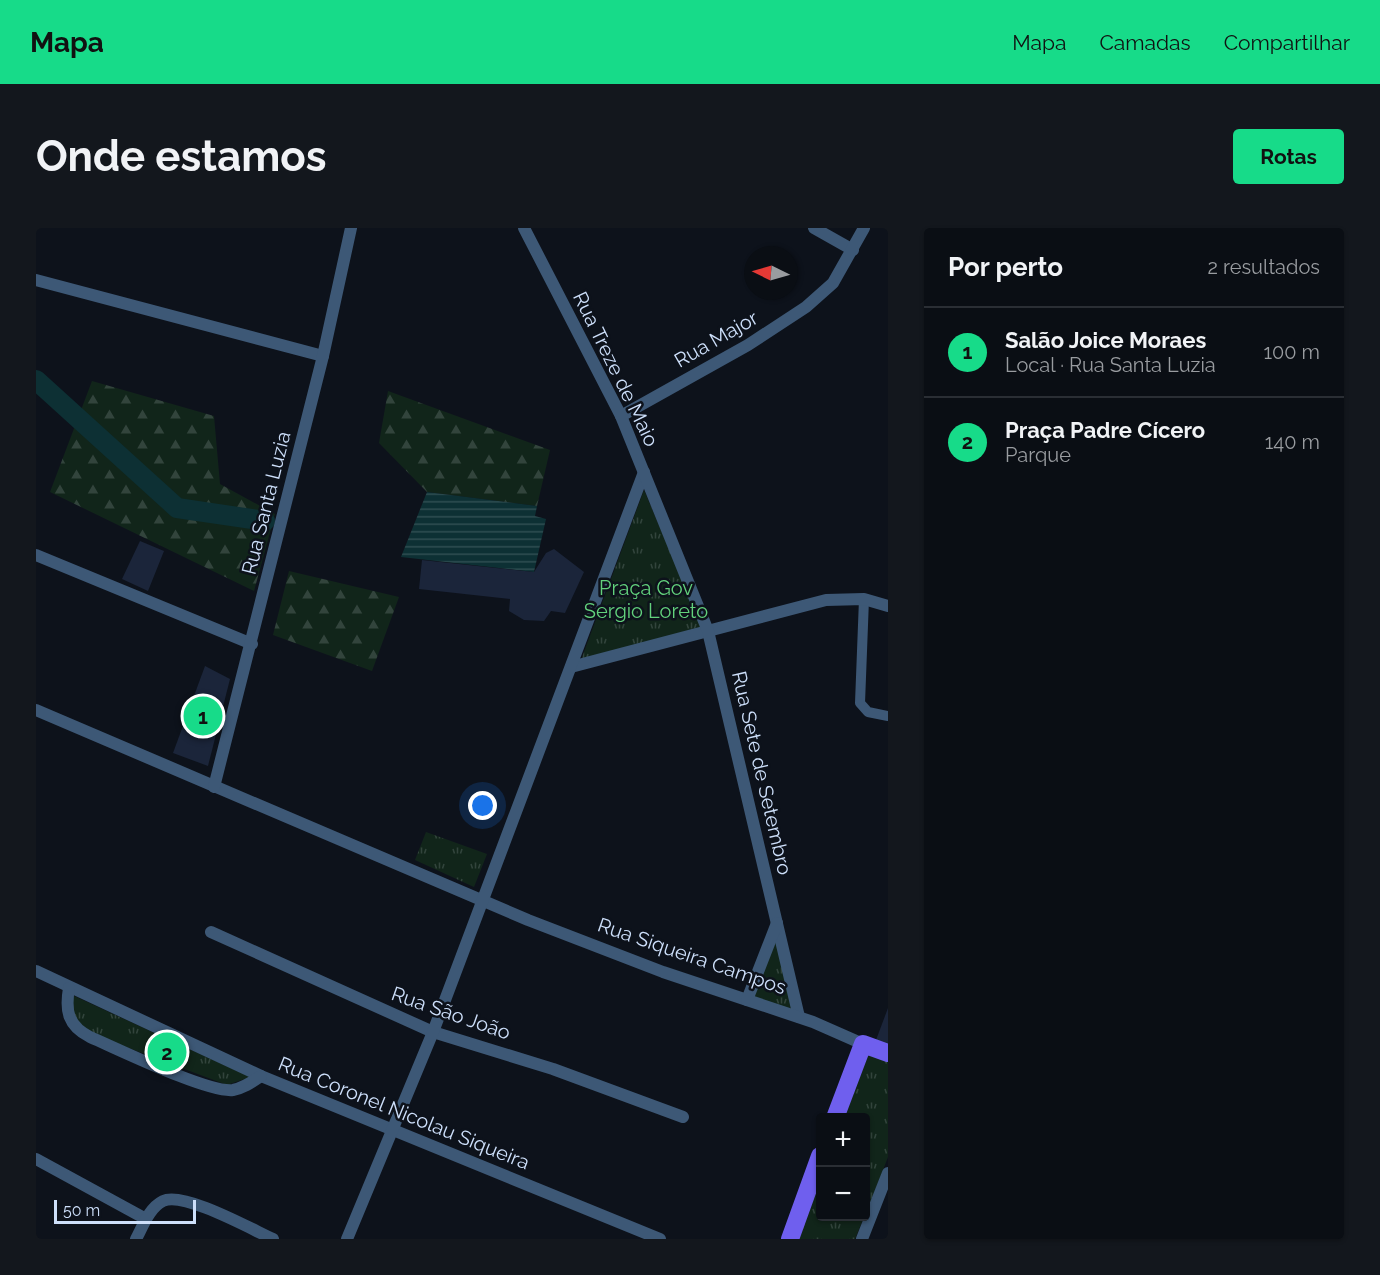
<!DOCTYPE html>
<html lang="pt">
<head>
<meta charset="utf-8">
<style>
  :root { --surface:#0a0e14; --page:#13171d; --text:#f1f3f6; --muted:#999ca0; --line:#2a2e34; --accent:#17db89 }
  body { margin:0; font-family:Raleway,sans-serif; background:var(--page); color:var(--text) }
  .controls { position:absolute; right:18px; bottom:18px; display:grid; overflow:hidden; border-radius:6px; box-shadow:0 2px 4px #0004 }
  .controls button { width:54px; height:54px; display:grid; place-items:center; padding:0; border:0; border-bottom:2px solid var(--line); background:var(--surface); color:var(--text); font:30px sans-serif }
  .compass { position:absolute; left:708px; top:18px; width:54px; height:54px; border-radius:50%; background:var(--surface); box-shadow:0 2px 4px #0004; rotate:275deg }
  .scale { position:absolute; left:18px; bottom:15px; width:142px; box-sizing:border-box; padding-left:6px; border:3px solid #cddffa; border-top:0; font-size:16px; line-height:21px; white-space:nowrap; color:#cddffa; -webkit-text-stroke:4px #0d121b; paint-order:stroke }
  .you { position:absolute; left:447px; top:578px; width:21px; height:21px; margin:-15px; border:4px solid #fff; border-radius:50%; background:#1a73e8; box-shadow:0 0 0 9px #1a73e833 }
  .badge { display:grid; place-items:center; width:39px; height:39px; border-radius:50%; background:var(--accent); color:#111; font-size:20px; font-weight:700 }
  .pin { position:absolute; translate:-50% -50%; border:3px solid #fff; box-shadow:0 2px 6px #0006 }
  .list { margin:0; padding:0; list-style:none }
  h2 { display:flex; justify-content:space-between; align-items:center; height:78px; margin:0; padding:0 24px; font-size:26px }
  h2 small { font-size:20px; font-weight:400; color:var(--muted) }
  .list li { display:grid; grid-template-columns:39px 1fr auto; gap:18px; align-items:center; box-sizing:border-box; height:90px; padding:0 24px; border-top:2px solid var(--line) }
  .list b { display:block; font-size:22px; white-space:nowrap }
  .list p { margin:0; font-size:20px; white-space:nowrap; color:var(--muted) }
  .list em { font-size:20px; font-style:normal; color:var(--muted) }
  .map { position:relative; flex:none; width:852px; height:1011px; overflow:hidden; border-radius:6px }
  header { display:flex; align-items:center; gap:36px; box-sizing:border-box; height:84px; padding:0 30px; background:var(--accent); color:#111 }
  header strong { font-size:28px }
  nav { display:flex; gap:33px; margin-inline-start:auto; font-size:21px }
  .intro { display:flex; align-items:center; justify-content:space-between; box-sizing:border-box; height:144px; padding:0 36px }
  h1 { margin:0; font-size:42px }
  .button { padding:15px 27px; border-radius:6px; background:var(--accent); color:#111; font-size:21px; font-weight:700 }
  main { display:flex; gap:36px; padding:0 36px }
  aside { flex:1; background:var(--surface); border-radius:6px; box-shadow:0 2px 4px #0004 }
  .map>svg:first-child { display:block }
  .grass { fill:url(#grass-tufts) }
  .forest { fill:url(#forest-firs) }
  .water { fill:url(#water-rules) }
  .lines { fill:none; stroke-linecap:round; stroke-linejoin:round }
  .canal { stroke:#0d3034; stroke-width:20 }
  .building { fill:#1b253a }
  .service { stroke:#3d5876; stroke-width:10 }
  .minor { stroke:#3d5876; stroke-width:12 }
  .tertiary { stroke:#3d5876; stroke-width:12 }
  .primary { stroke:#6f5fee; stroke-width:18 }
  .labels { text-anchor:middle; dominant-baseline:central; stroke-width:5; stroke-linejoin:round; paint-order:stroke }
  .street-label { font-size:20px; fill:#cddffa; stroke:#0d121b }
  .park-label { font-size:20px; fill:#62d17c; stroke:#0d121b }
</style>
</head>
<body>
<header>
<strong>Mapa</strong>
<nav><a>Mapa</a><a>Camadas</a><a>Compartilhar</a></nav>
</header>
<div class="intro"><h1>Onde estamos</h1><a class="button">Rotas</a></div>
<main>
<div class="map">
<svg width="852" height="1011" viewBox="0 0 852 1011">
  <defs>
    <pattern id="grass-tufts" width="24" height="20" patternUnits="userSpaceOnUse" patternTransform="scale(1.5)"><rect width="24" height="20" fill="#11251a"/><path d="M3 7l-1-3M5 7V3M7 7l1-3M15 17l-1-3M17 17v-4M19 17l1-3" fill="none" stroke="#32443c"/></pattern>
    <pattern id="forest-firs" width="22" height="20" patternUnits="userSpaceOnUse" patternTransform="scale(1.5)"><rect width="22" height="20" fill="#11251a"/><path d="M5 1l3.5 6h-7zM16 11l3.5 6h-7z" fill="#32443c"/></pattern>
    <pattern id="water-rules" width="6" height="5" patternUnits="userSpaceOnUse" patternTransform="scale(1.5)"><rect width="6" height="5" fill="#0d3034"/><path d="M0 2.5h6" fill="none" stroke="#2f4e52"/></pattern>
  </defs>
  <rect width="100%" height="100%" fill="#0d121b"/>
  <g class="grass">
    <path d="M608,262L666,399L545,432Z"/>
    <path d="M390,604L451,626L438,659L379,632Z"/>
    <path d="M740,711L757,783L718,769Z"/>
    <path d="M36,767L214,849L191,857L37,799Z"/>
    <path d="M829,822L852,830V929L830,986V890H804Z"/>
    <path d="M784,944V988L828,989L819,1011H760Z"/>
  </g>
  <g class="forest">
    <path d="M56,153L178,188L184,256L239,286L218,363L14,264Z"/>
    <path d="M352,163L514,222L501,278L391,264L343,215Z"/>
    <path d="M253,343L363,369L336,443L237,407Z"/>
  </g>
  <path class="water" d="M391,264L501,278L499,288L510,291L498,344L365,329Z"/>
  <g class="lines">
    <path class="canal" d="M0,152L141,280L229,293"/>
  </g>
  <g class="building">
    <path d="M104,313L128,323L112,363L86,351Z"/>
    <path d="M518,321L548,344L529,385L515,383L508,393L488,392L473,383L474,371L383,361L386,332L498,344L510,325Z"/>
    <path d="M169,438L194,451L172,538L137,525Z"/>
    <path d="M852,780V825L837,820Z"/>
  </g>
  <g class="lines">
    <path class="service" d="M828,371L824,475L832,484L852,488"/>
    <g class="minor">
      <path d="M778,0L817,22"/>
      <path d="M0,52L287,128"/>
      <path d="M585,188L712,117L770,79L797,55L828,0"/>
      <path d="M0,327L216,416"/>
      <path d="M535,439L790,372L828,371L852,378"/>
      <path d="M0,482L492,692L627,744L711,772"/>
      <path d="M178,559L287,128L315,0"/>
      <path d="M175,704L397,804L517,841L647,889"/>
      <path d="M0,743L225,848L624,1011"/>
      <path d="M33,760C29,783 32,798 54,809C82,821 172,865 197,862C208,860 216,854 225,848"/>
      <path d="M0,931L110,991"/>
      <path d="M100,1011C107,998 113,980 127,973C147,963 215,1001 237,1011"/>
      <path d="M311,1011L397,804L608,244"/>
    </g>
    <g class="tertiary">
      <path d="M488,0L585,188L672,403L763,789"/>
      <path d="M741,695L711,772L777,794L827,816"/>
      <path d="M826,1011L852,945"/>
    </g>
    <g class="primary">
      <path d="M799,890L827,816L852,825"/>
      <path d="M754,1011L784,928"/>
    </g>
  </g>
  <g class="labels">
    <g class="street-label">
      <text transform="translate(680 111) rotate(-30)">Rua Major</text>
      <text transform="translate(580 141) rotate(64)">Rua Treze de Maio</text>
      <text transform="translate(230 275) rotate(-76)">Rua Santa Luzia</text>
      <text transform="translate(726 545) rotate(77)">Rua Sete de Setembro</text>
      <text transform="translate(656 728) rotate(19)">Rua Siqueira Campos</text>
      <text transform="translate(415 785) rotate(19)">Rua São João</text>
      <text transform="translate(368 885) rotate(22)">Rua Coronel Nicolau Siqueira</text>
    </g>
    <g class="park-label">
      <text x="610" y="360">Praça Gov<tspan x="610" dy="23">Sergio Loreto</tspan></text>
    </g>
  </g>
</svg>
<div class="controls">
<button>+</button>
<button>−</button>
</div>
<svg class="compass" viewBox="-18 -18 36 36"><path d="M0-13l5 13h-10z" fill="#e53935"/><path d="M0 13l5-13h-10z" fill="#999ca0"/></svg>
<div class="scale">50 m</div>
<div class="you"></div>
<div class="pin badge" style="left:167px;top:488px">1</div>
<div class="pin badge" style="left:131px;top:824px">2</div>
</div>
<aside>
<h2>Por perto<small>2 resultados</small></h2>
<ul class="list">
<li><span class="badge">1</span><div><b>Salão Joice Moraes</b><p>Local · Rua Santa Luzia</p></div><em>100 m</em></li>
<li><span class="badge">2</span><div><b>Praça Padre Cícero</b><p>Parque</p></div><em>140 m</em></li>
</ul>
</aside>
</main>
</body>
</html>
